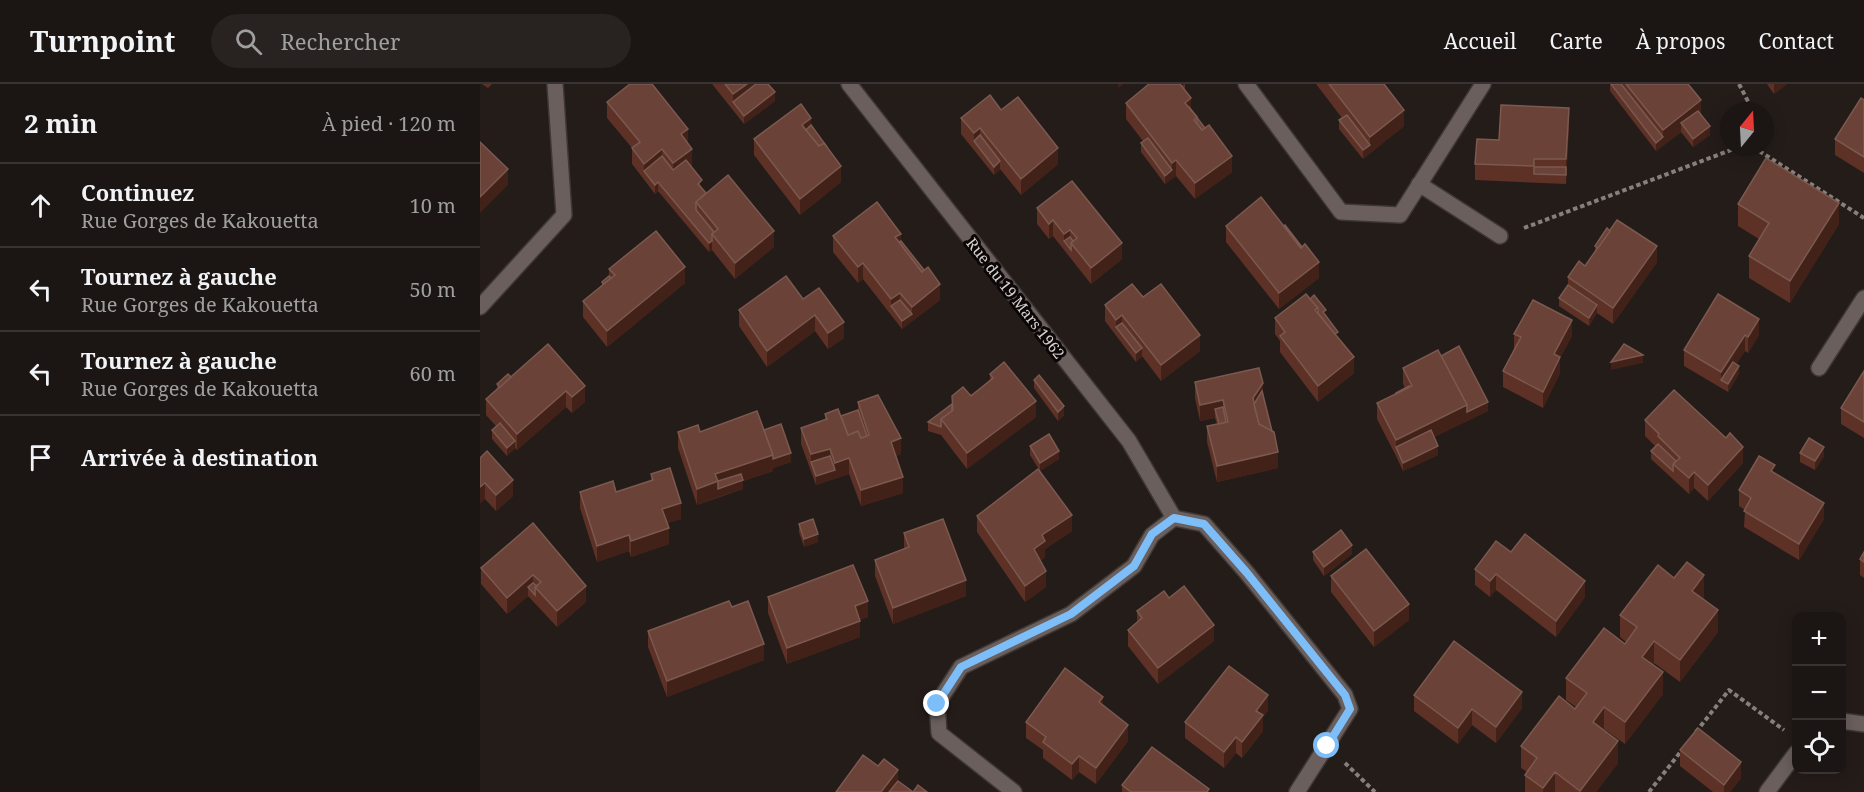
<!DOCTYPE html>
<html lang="fr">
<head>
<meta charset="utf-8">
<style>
  :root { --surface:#1b1513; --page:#282221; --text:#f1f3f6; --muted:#a09fa0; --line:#393433 }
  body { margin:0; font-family:"Noto Serif",serif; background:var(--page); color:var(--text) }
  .controls { position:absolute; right:18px; bottom:18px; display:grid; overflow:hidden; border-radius:12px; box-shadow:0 3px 15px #0003 }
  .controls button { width:54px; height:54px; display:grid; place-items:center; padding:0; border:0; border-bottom:2px solid var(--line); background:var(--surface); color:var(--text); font:30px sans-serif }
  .compass { position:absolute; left:1240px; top:18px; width:54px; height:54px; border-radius:50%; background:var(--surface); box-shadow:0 3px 15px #0003; rotate:18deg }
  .stop { position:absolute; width:18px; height:18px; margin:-14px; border:4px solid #7dbef9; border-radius:50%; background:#fff }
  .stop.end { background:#7dbef9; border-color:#fff; box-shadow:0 2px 6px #0008 }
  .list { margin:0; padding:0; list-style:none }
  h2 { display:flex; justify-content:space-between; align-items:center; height:78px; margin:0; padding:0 24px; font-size:26px }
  h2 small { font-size:20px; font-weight:400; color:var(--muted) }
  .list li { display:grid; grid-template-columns:39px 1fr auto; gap:18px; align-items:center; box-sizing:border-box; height:84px; padding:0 24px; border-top:2px solid var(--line) }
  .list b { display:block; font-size:22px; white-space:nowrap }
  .list p { margin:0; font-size:20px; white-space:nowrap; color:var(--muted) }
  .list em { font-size:20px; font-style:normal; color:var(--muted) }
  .icon { flex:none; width:33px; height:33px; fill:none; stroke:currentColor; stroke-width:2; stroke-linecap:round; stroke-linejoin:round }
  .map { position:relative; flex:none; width:1384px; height:708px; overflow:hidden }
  header { display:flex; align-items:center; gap:36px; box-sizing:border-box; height:84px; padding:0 30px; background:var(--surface); border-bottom:2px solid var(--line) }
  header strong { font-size:28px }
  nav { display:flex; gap:33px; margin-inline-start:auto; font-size:21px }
  .search { width:420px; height:54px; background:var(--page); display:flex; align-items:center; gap:15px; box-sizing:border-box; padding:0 21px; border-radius:33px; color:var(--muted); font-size:22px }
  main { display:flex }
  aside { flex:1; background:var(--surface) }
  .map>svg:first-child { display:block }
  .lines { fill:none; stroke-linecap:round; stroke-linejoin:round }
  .street-casing { stroke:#3d3735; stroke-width:18 }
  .path { stroke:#867f7c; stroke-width:4; stroke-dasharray:4.5 3; stroke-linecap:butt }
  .street { stroke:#6a5f5c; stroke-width:15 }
  .wall { fill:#5d3125 }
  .shaded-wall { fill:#412118 }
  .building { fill:#6a4237; stroke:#7b594f; stroke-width:1.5 }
  .route { stroke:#7dbef9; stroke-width:8 }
  .labels { text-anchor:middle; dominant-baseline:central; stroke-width:6; stroke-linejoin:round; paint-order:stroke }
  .street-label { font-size:15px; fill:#d7d1cf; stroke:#0b0706 }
</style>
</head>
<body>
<header>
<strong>Turnpoint</strong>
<div class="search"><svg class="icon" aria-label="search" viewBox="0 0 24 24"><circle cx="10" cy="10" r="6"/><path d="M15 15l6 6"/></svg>Rechercher</div>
<nav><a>Accueil</a><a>Carte</a><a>À propos</a><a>Contact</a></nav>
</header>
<main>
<aside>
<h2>2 min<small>À pied · 120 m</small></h2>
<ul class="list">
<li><svg class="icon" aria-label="ahead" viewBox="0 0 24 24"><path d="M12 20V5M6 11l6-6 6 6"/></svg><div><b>Continuez</b><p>Rue Gorges de Kakouetta</p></div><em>10 m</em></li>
<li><svg class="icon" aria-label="left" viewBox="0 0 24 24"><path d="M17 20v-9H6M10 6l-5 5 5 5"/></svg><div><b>Tournez à gauche</b><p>Rue Gorges de Kakouetta</p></div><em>50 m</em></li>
<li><svg class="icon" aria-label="left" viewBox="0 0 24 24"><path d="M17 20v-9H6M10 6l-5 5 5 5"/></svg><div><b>Tournez à gauche</b><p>Rue Gorges de Kakouetta</p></div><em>60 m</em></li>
<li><svg class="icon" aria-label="arrive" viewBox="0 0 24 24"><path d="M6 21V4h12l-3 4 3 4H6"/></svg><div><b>Arrivée à destination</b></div></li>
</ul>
</aside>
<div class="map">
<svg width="1384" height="708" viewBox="0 0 1384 708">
  <rect width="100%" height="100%" fill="#241c19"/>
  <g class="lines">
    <defs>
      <g id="street">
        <path d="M369,0L649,357L694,434"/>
        <path d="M766,0L861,128L920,131L1003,0"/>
        <path d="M939,100L1020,152"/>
        <path d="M0,223L84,131L75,0"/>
        <path d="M1339,284L1384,214"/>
        <path d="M1362,637L1384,640"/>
        <path d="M534,708L459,649L457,620L481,583L591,530L654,482L672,451L694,434L724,440L767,489L865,611L870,625L817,708"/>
        <path d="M1287,708L1316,669"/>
      </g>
    </defs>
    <use href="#street" class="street-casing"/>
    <g class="path">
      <path d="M1259,0L1273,27"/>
      <path d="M1285,52V53"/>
      <path d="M1273,63L1384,134"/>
      <path d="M1044,144L1259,63"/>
      <path d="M1216,648L1249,606L1304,646"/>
      <path d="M865,679L895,708"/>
      <path d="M1169,708L1202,666"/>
    </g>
    <use href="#street" class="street"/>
  </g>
  <g class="wall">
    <path d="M2,0H12L8,4Z"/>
    <path d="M232,0H288L295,17L264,40Z"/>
    <path d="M705,0V6L711,25L752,88L715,115L696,92L685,100L661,68V59L663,57L646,35V19Z"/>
    <path d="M836,0H904L924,42L883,75L859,45V36L862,34Z"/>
    <path d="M1130,0H1208L1230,51L1213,63L1201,48L1176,67L1130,7Z"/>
    <path d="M1287,0H1307L1294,10Z"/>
    <path d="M1384,16V89L1355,71V55Z"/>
    <path d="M127,18L208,59L212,81L211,82L222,104L226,109L294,163L255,195L232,166L229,168L178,107L175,110L152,80V64L127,34Z"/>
    <path d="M521,26L578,80L541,111L520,85L514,91L481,50V34Z"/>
    <path d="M1089,40L1086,100L995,96V80L1019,56Z"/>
    <path d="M331,41L361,98L320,131L274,71V55Z"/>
    <path d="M1258,120L1359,140L1310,219L1269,194V172L1279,155L1258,142Z"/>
    <path d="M557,124L642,175L611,200L573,152L569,155L557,140Z"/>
    <path d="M746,142L839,194L799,225L746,158Z"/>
    <path d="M353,152L421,157L460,216L422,245L383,195L378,199L353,168Z"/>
    <path d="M1115,162L1177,178L1133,240L1117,229L1109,242L1079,222V214L1088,201V193L1105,182L1115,168Z"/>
    <path d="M129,185L205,199L127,263L103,233V217L122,202V198L129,192Z"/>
    <path d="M663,213L720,267L681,297L662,272L656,278L625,237V221Z"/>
    <path d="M323,215L364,254L348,265L335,247L287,283L259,242V226Z"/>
    <path d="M846,232L858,255L874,289L838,318L800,268V257L795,250V234Z"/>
    <path d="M1279,235V251L1268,269L1265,267L1256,280L1259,290L1248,308L1204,282V266Z"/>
    <path d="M1034,250L1092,252L1080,274V289L1063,324L1023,303V287L1034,266Z"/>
    <path d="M68,260L105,318L92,329L86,323L37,366L35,364L27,372L12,355V346L16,342L6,331V315L17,305V300L31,293Z"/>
    <path d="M961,272L1008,327L954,353L958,371L923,387L916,372L897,335V319L916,310L925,304L923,300V284Z"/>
    <path d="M1384,287V354L1361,340V324Z"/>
    <path d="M510,290L556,333L487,385L461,351L448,347V338L472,320V312L490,311L510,297Z"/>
    <path d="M554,296L584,331L578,337L554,304Z"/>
    <path d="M715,298L783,308L798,384L737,398L727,358V342L737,340L735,334L720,337L715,314Z"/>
    <path d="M378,318L421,370L416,372L423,409L381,422L369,390L336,401L321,360V344L345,336V330L361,332L378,326Z"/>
    <path d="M1165,336L1263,379L1228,417L1214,404L1209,410L1171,375V367L1175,362L1165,352Z"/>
    <path d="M284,346L311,378L293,384V387L263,397V405L217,421L198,364V348Z"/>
    <path d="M550,362L579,375L560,387L550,371Z"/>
    <path d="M1320,369L1344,372L1335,386L1320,378Z"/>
    <path d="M0,374L33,412L16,427L5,415L0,419Z"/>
    <path d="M1295,389L1344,435L1319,476L1264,443L1265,426L1259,422V406Z"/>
    <path d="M171,390L201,435L187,439L189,460L151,473L149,467L117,478L100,424V408H136L171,396Z"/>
    <path d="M497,432L592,447L565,465V473L560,477L566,503L545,518L497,448Z"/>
    <path d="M53,439L106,518L77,543L48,512L27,530L1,500V484Z"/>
    <path d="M319,440L338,458L324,463L319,448Z"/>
    <path d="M424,449L486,512L413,540L395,492V476L424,465Z"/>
    <path d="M833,468L872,470L844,492L833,476Z"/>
    <path d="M1031,468L1105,513L1076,553L1016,506L1010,513L995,501V485Z"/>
    <path d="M1384,468V494L1380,491V475Z"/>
    <path d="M851,492L929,536L894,563L851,508Z"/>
    <path d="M1194,494L1224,513L1223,515L1238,548L1200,598L1174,579L1173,581L1183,610L1145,660L1124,645L1123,646L1138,679L1116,708H1045V691L1047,688L1041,684V662L1096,623L1086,616V594L1145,560L1146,558L1140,553V531Z"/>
    <path d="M288,513L388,533L380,536V553L307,580L288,529Z"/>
    <path d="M657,527L734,557L678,600L648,562V546L657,538Z"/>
    <path d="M168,547L284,576L187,613L168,563Z"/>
    <path d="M934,611L1042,624L1016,659L992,641L978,660L934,627Z"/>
    <path d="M623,622L648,657L616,700L599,688L592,696L563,674V666L546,654V638Z"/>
    <path d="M788,627L783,633V647L762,674L756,669L744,684L705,654V638Z"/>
    <path d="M1200,666L1261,694L1250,708H1233L1200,682Z"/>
    <path d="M642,701L729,708H642Z"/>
  </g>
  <g class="shaded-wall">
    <path d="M267,0H287L253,18V10Z"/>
    <path d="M638,0H644L638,4Z"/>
    <path d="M1294,0H1307L1294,10Z"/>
    <path d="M295,8V17L264,40V32Z"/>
    <path d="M711,14V30L705,19Z"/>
    <path d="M1221,16V32L1201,39V48L1183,62V46Z"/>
    <path d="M1089,24V40L1086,100V75Z"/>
    <path d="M924,26V42L883,75V66L890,61V53Z"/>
    <path d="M331,34V50L322,49V41Z"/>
    <path d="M1230,42V51L1213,63V55Z"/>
    <path d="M500,44V60L494,57V49Z"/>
    <path d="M208,45V61L201,50Z"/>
    <path d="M1183,53V62L1176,67V59Z"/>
    <path d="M578,64V80L541,111V95Z"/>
    <path d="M182,65V81L164,87V80Z"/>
    <path d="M212,65V81L193,95V79Z"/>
    <path d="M752,72V88L715,115V99Z"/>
    <path d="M696,76V92L692,95V79Z"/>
    <path d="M520,77V86L514,91V83Z"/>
    <path d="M361,82V98L320,131V115Z"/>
    <path d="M28,85V101L0,129V113Z"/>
    <path d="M692,86V95L685,100V92Z"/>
    <path d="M178,98V107L175,110V101Z"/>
    <path d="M1359,119V140L1310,219V197Z"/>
    <path d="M573,136V152L569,155V140Z"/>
    <path d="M590,146V162L584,157V166V150Z"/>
    <path d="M294,147V163L255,195V179Z"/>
    <path d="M421,150V166L415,153Z"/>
    <path d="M232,157V166L229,168V159Z"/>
    <path d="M642,159V175L611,200V184Z"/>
    <path d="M1177,162V178L1133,240V224Z"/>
    <path d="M839,178V194L799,225V209Z"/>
    <path d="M383,179V195L378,199V183Z"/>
    <path d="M205,183V199L127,263V247Z"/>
    <path d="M460,200V216L422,245V237L432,230V223Z"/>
    <path d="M420,209V225L411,222V215Z"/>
    <path d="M1117,221V229L1109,242V234Z"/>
    <path d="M335,231V247L287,283V267Z"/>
    <path d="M642,231V247L636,243V236Z"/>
    <path d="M1279,235V251L1268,269V253Z"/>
    <path d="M1092,236V252L1080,274V289L1063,324V308L1074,270Z"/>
    <path d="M364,238V254L348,265V249Z"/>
    <path d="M720,251V267L681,297V281Z"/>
    <path d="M1265,251V267L1245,298L1241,296V304V288Z"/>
    <path d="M662,264V273L656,278V269Z"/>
    <path d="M1163,271V279L1131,286V278Z"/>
    <path d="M874,273V289L838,318V302Z"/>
    <path d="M1259,282V290L1248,308V300Z"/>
    <path d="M783,299V315L773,322V314Z"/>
    <path d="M105,302V318L92,329V313Z"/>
    <path d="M86,307V323L37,366V350Z"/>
    <path d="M743,316V332L735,325V334L720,337V321Z"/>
    <path d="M556,317V333L487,385V369Z"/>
    <path d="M1008,318V327L919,370L916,363V356L987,321Z"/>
    <path d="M584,322V331L578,337V328Z"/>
    <path d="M421,354V370L411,374V358Z"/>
    <path d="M35,357V365L27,372V364Z"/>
    <path d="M958,362V371L923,387V379Z"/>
    <path d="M1263,363V379L1228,417V401Z"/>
    <path d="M1344,363V372L1335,386V377Z"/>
    <path d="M350,365V381L331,378V370Z"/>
    <path d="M579,367V375L560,387V379Z"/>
    <path d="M798,368V384L737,398V382Z"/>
    <path d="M311,369V378L293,384V387L263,397V405L238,413V405V413L217,421V405L235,390L293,371Z"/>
    <path d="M369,374V390L336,401V392L355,386V379Z"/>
    <path d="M1214,388V404L1209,410V394Z"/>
    <path d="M423,393V409L381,422V406Z"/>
    <path d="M33,396V412L16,427V411Z"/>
    <path d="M5,399V415L0,419V403Z"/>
    <path d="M201,419V435L182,441V425Z"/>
    <path d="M1344,419V435L1319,476V460Z"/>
    <path d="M592,431V447L565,465V473L554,481V465L562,451Z"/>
    <path d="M189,444V460L151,473V457Z"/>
    <path d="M338,450V458L324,463V455Z"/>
    <path d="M149,451V467L117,478V462Z"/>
    <path d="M872,461V470L844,492V483Z"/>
    <path d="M566,487V503L545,518V502Z"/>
    <path d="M1016,490V506L1010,513V497Z"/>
    <path d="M53,491V507L48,503V512L27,530V514Z"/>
    <path d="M1224,491V513L1212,529V507Z"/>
    <path d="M486,496V512L413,540V524Z"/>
    <path d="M1105,497V513L1076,553V537Z"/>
    <path d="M106,502V518L77,543V527Z"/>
    <path d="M388,517V533L375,538V522Z"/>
    <path d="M929,520V536L894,563V547Z"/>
    <path d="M1238,526V548L1200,598V576Z"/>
    <path d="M380,537V553L307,580V564Z"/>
    <path d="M734,541V557L678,600V584Z"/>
    <path d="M1174,557V579L1162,595V573Z"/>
    <path d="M284,560V576L187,613V597Z"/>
    <path d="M1183,588V610L1145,660V638Z"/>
    <path d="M1042,608V624L1016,659V643Z"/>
    <path d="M788,611V627L783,633V647L762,674V658L776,627Z"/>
    <path d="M623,613V628L619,618Z"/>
    <path d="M1124,623V645L1113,660V638Z"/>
    <path d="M992,625V641L978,660V644Z"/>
    <path d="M648,641V657L616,700V684Z"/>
    <path d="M756,653V669L744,684V668Z"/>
    <path d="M1138,657V679L1116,708H1100Z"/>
    <path d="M599,672V688L592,696V680Z"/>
    <path d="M1261,678V694L1250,708H1244V701Z"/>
    <path d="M418,686V702L413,708H401Z"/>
    <path d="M1075,688V708H1063V704Z"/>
  </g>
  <g class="building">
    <path d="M150,0H172L208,45L201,50L212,65L193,79L182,65L164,80L152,64L160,58L127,18Z"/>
    <path d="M245,0H267L253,10Z"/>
    <path d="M276,0H288L295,8L264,32L253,18Z"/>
    <path d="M669,0H700L711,14L705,19L717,33L714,36L722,46L729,41L752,72L715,99L696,76L692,79L646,19Z"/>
    <path d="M849,0H904L924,26L890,53Z"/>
    <path d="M1131,0H1141L1183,53L1176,59Z"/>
    <path d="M1146,0H1208L1221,16L1183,46Z"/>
    <path d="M510,11L521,26L538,13L578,64L541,95L500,44L494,49L481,34Z"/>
    <path d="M1381,14L1384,16V73L1355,55Z"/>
    <path d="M321,20L331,34L322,41L339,62L344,59L361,82L320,115L274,55Z"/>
    <path d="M1021,21L1089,24L1086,75H1054V82L995,80L997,55L1019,56Z"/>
    <path d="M709,23L725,44L722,46L717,39V33Z"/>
    <path d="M1218,27L1230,42L1213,55L1201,39Z"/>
    <path d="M867,31L890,61L883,66L859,36Z"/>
    <path d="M331,41L347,63L344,59L339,62L326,46Z"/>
    <path d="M500,51L520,77L514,83L494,57Z"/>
    <path d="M668,54L692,86L685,92L661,59Z"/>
    <path d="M0,58L28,85L0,113Z"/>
    <path d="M182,72L193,86L206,76L222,96L218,100L226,109L216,118V126L234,148L232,150V157L229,159L178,98L175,101L164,87Z"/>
    <path d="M1286,74L1359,119L1310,197L1269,172L1289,139L1258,120Z"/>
    <path d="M1054,83H1086V91L1054,90Z"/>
    <path d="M248,91L294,147L255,179L232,150L238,145L216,118Z"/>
    <path d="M592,97L642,159L611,184L591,159L597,154L590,146L584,150L573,136L569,140L557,124Z"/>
    <path d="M781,113L821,164L825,160L839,178L799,209L746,142Z"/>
    <path d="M397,118L421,150L415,153L442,188L448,183L460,200L432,223L420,209L411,215L383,179L378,183L353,152Z"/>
    <path d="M1137,136L1177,162L1133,224L1088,193L1099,177L1105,182Z"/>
    <path d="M805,141L822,163L821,164L804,142Z"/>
    <path d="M1127,144L1130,147L1118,164L1115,162Z"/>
    <path d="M176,147L205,183L127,247L103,217L135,191L129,185Z"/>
    <path d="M590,153L593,157L591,159V166L584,157Z"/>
    <path d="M421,157L444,186L442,188L419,158Z"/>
    <path d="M129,192L131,194L123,200L122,198Z"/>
    <path d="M306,192L323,215L339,204L364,238L348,249L335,231L287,267L259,226Z"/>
    <path d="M652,200L663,213L681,200L720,251L681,281L642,231L636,236L625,221Z"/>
    <path d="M1088,201L1117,221L1109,234L1079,214Z"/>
    <path d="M826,210L838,224L835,226L874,273L838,302L800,252L805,248L795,234Z"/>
    <path d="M1238,210L1279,235L1268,253L1265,251L1241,288L1204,266Z"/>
    <path d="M834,211L846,226L843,228L858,248L855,250L838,229V224L830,215Z"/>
    <path d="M420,216L432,230L422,237L411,222Z"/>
    <path d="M1053,216L1092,236L1074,270L1080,273L1063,308L1023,287L1041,253L1034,250Z"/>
    <path d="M642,239L662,264L656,269L636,243Z"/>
    <path d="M68,260L105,302L92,313L86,307L37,350L6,315Z"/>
    <path d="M1144,260L1163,271L1131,278Z"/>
    <path d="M979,262L1008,318L987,328V321L961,272Z"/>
    <path d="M958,266L987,321L916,356L897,319L932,302L923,284Z"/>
    <path d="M524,278L556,317L487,369L461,335L473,326L472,312L483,303L491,312L513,294L510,290Z"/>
    <path d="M1253,278L1259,282L1248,300L1241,296Z"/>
    <path d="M779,284L783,299L773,314L779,340L794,348L798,368L737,382L727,342L748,338L743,316L720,321L715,298Z"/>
    <path d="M1384,287V338L1361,324Z"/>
    <path d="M28,290L31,293L20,303L17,300Z"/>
    <path d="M559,291L584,322L578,328L554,296Z"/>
    <path d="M929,302V303L916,310V309Z"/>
    <path d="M1194,306L1246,354L1250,349L1263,363L1228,401L1214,388L1209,394L1193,380L1200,374L1178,352L1179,350L1165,336Z"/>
    <path d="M782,307L792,347L779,340L774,320Z"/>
    <path d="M398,311L421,354L411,358L423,393L381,406L369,374L355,379L350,365L331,370L321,344L347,335L345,330L358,325L368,351L378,347L381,354L389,351L378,318Z"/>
    <path d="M472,320V327L461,335V343L448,338Z"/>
    <path d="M743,323L746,338L739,340L735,325Z"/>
    <path d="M378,326L387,352L381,354L378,347L368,351L361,332Z"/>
    <path d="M277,327L293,371L235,390L238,397L217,405L198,348L218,341L220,348Z"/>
    <path d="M20,339L35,357L27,364L12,346Z"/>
    <path d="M301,340L311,369L293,375V371L284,346Z"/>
    <path d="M951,346L958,362L923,379L916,363Z"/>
    <path d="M569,350L579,367L560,379L550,362Z"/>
    <path d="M1329,354L1344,363L1335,377L1320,369Z"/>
    <path d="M1178,360L1196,377L1193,380V387L1171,367Z"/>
    <path d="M7,367L33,396L16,411L5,399L0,403V374Z"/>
    <path d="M350,372L355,386L336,392L331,378Z"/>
    <path d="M1279,372L1295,381L1291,387L1344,419L1319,460L1264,427L1271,414L1259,406Z"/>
    <path d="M190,384L201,419L182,425L189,444L151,457L149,451L117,462L100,408L133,397L136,408L173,396L171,390Z"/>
    <path d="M558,385L592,431L562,451L565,457L554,465L566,487L545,502L497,432Z"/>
    <path d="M261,390L263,396L238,405V397Z"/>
    <path d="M333,435L338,450L324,455L319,440Z"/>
    <path d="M463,435L486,496L413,524L395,476L429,463L424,449Z"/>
    <path d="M53,439L106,502L77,527L55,503L61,498L53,491L27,514L1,484Z"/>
    <path d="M861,446L872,461L844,483L833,468Z"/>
    <path d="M1045,450L1105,497L1076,537L1016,490L1010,497L995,485L1016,457L1031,468Z"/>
    <path d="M886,465L929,520L894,547L851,492Z"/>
    <path d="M1384,468V478L1380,475Z"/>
    <path d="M1207,478L1224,491L1212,507L1238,526L1200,576L1174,557L1162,573L1183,588L1145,638L1124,623L1113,638L1138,657L1100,707L1075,688L1063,704L1045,691L1057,674L1041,662L1079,612L1095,625L1107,609L1086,594L1124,544L1145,560L1157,543L1140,531L1178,481L1194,494Z"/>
    <path d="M373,481L388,517L375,522L380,537L307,564L288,513Z"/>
    <path d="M53,499L57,502L55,503V511L48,503Z"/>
    <path d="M704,502L734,541L678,584L648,546L662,534L657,527L684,507L689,514Z"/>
    <path d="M249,517L252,523L268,517L284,560L187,597L168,547Z"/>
    <path d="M974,557L1042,608L1016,643L992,625L978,644L934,611Z"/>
    <path d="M749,582L788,611L776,627L783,631L762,658L756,653L744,668L705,638Z"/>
    <path d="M585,584L623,613L619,618L648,641L616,684L599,672L592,680L563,658L566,653L546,638Z"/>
    <path d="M1218,644L1261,678L1244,701L1200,666Z"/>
    <path d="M672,663L729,705L727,708H651L642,701Z"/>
    <path d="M383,671L398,682L404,675L418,686L401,708H356Z"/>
    <path d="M418,697L433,708H409Z"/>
    <path d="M438,701L447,708H433Z"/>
  </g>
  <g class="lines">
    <path class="route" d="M457,620L481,583L591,530L654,482L672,450L694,434L724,440L767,489L865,611L870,625L847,662"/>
  </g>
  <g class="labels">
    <g class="street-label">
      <text transform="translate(536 214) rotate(52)">Rue du 19 Mars 1962</text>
    </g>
  </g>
</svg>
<div class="controls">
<button>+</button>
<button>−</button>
<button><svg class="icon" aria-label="locate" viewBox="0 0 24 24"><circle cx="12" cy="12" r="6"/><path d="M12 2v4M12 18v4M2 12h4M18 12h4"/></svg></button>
</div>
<svg class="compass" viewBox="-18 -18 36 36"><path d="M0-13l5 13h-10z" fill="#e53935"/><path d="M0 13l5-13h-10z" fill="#a09fa0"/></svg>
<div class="stop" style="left:847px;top:662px"></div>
<div class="stop end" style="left:457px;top:620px"></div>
</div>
</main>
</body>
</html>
